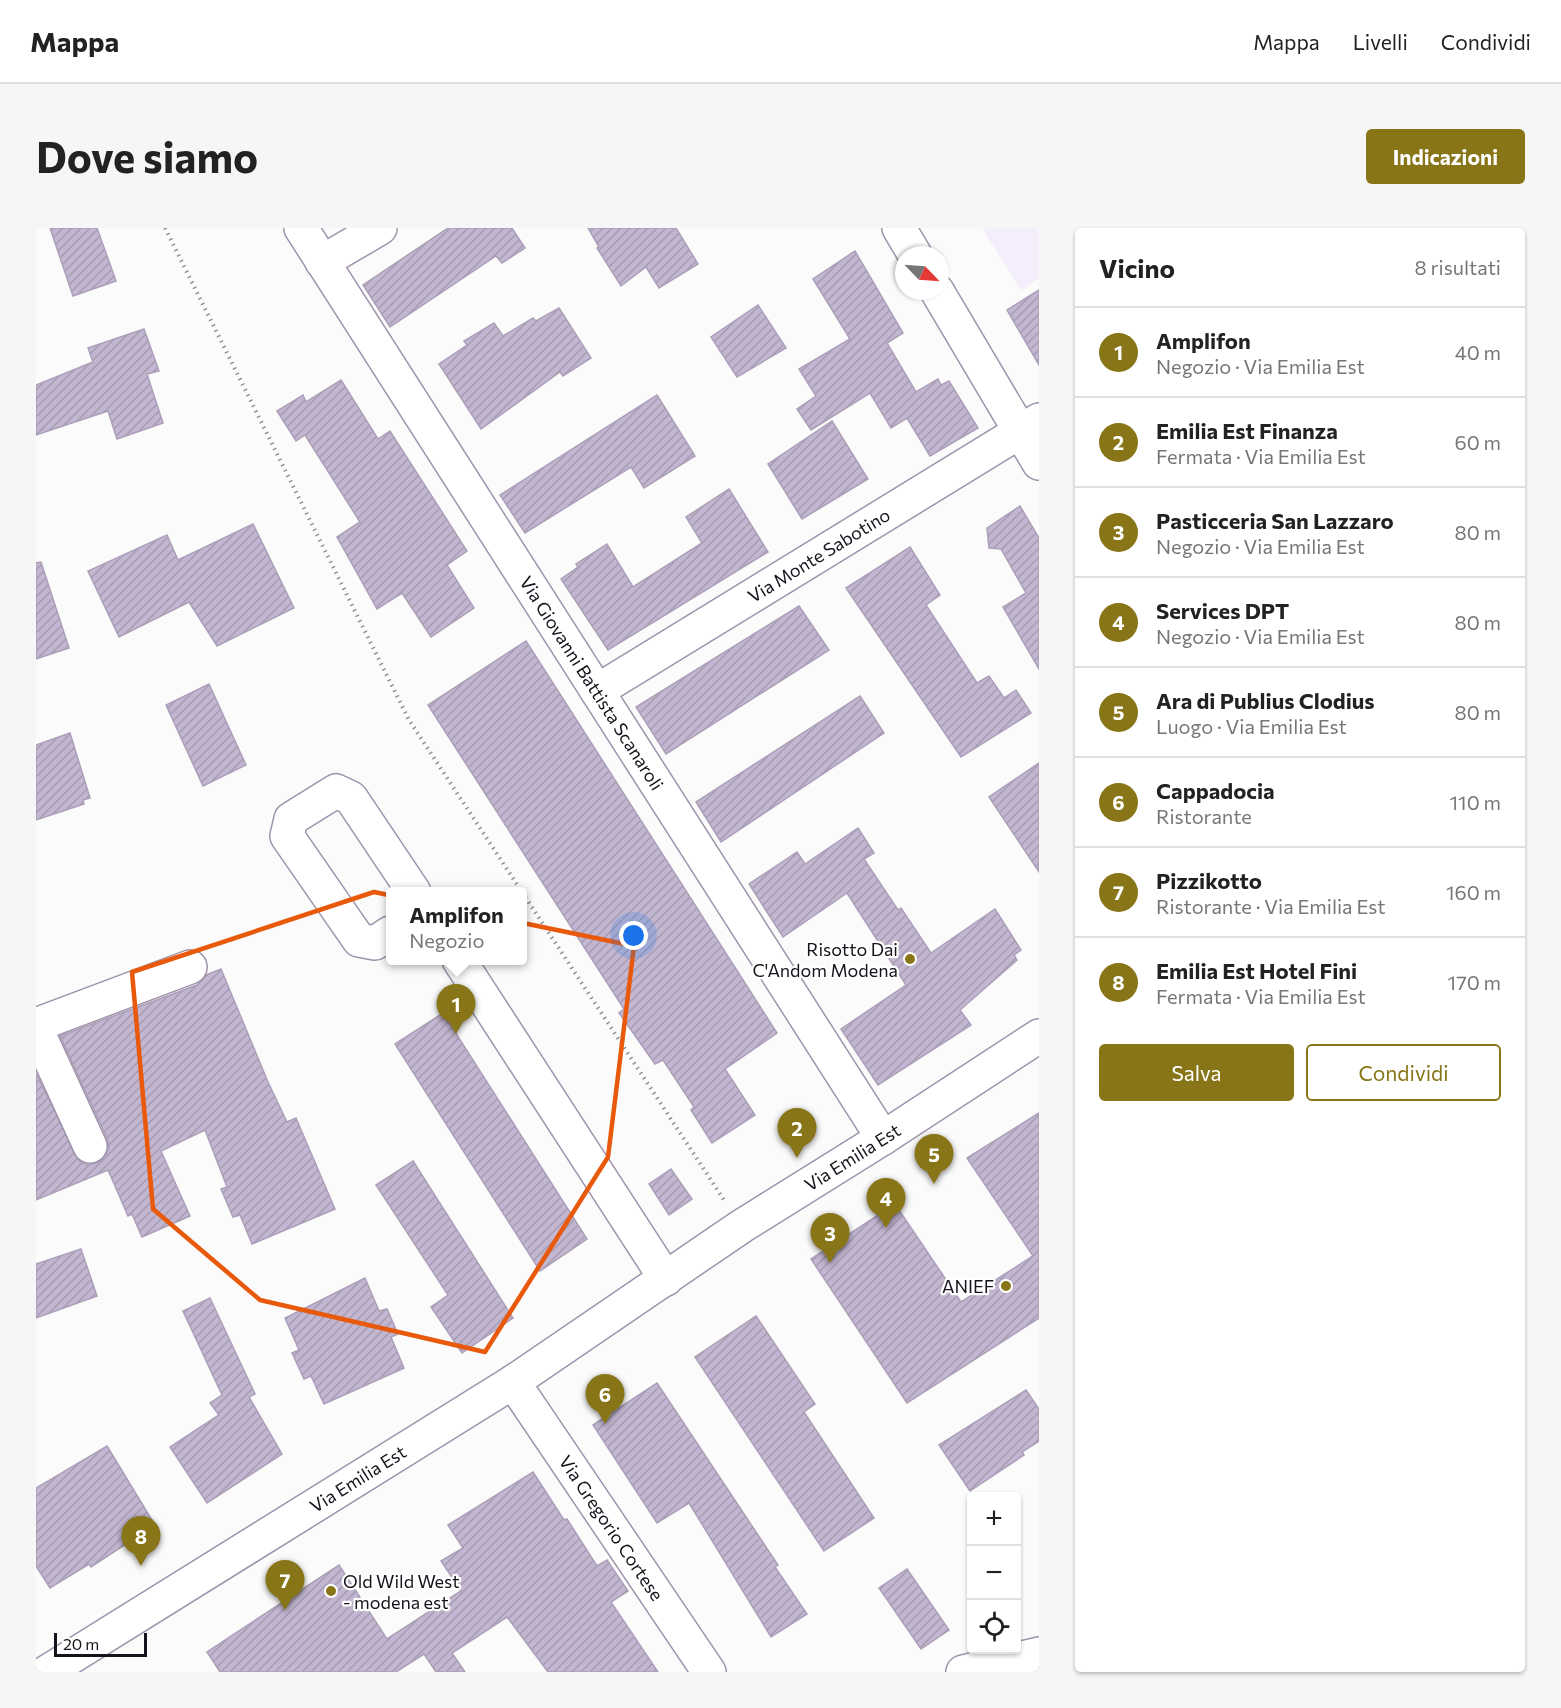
<!DOCTYPE html>
<html lang="it">
<head>
<meta charset="utf-8">
<style>
  :root { --surface:#fff; --page:#f6f6f6; --text:#222; --muted:#767676; --line:#e0e0e0; --accent:#877518 }
  body { margin:0; font-family:Commissioner,sans-serif; background:var(--page); color:var(--text) }
  .controls { position:absolute; right:18px; bottom:18px; display:grid; overflow:hidden; border-radius:6px; box-shadow:0 2px 4px #0004 }
  .controls button { width:54px; height:54px; display:grid; place-items:center; padding:0; border:0; border-bottom:2px solid var(--line); background:var(--surface); color:var(--text); font:30px sans-serif }
  .compass { position:absolute; left:859px; top:18px; width:54px; height:54px; border-radius:50%; background:var(--surface); box-shadow:0 2px 4px #0004; rotate:115deg }
  .scale { position:absolute; left:18px; bottom:15px; width:93px; box-sizing:border-box; padding-left:6px; border:3px solid #17131c; border-top:0; font-size:16px; line-height:21px; white-space:nowrap; color:#17131c; -webkit-text-stroke:4px #fff; paint-order:stroke }
  .you { position:absolute; left:598px; top:708px; width:21px; height:21px; margin:-15px; border:4px solid #fff; border-radius:50%; background:#1a73e8; box-shadow:0 0 0 9px #1a73e833 }
  .badge { display:grid; place-items:center; width:39px; height:39px; border-radius:50%; background:var(--accent); color:#fff; font-size:20px; font-weight:700 }
  .pin { position:absolute; translate:-50% -50px; filter:drop-shadow(0 2px 3px #0008) }
  .pin::after { content:''; position:absolute; top:32px; width:21px; height:18px; background:inherit; clip-path:polygon(0 0,100% 0,50% 100%) }
  .popup { position:absolute; left:350px; top:659px; width:141px; height:78px; box-sizing:border-box; display:grid; place-content:center; border-radius:6px; background:var(--surface); filter:drop-shadow(0 2px 4px #0005); font-size:20px; white-space:nowrap; color:var(--muted) }
  .popup b { font-size:22px; color:var(--text) }
  .popup::after { content:''; position:absolute; left:50%; top:100%; margin-left:-12px; border:12px solid transparent; border-top-color:var(--surface) }
  .list { margin:0; padding:0; list-style:none }
  h2 { display:flex; justify-content:space-between; align-items:center; height:78px; margin:0; padding:0 24px; font-size:26px }
  h2 small { font-size:20px; font-weight:400; color:var(--muted) }
  .list li { display:grid; grid-template-columns:39px 1fr auto; gap:18px; align-items:center; box-sizing:border-box; height:90px; padding:0 24px; border-top:2px solid var(--line) }
  .list b { display:block; font-size:22px; white-space:nowrap }
  .list p { margin:0; font-size:20px; white-space:nowrap; color:var(--muted) }
  .list em { font-size:20px; font-style:normal; color:var(--muted) }
  .actions { display:flex; gap:12px; padding:18px 24px }
  .actions a { flex:1; padding:14px 0; border:2px solid var(--accent); border-radius:6px; text-align:center; font-size:21px; color:var(--accent) }
  .actions .main { background:var(--accent); color:#fff }
  .icon { flex:none; width:33px; height:33px; fill:none; stroke:currentColor; stroke-width:2; stroke-linecap:round; stroke-linejoin:round }
  .map { position:relative; flex:none; width:1003px; height:1444px; overflow:hidden; border-radius:6px }
  header { display:flex; align-items:center; gap:36px; box-sizing:border-box; height:84px; padding:0 30px; background:var(--surface); border-bottom:2px solid var(--line) }
  header strong { font-size:28px }
  nav { display:flex; gap:33px; margin-inline-start:auto; font-size:21px }
  .intro { display:flex; align-items:center; justify-content:space-between; box-sizing:border-box; height:144px; padding:0 36px }
  h1 { margin:0; font-size:42px }
  .button { padding:15px 27px; border-radius:6px; background:var(--accent); color:#fff; font-size:21px; font-weight:700 }
  main { display:flex; gap:36px; padding:0 36px }
  aside { flex:1; background:var(--surface); border-radius:6px; box-shadow:0 2px 4px #0004 }
  .map>svg:first-child { display:block }
  .built { fill:#f4edfb }
  .building { fill:url(#building-hatch); stroke:#ab9fb9; stroke-width:1.5 }
  .lines { fill:none; stroke-linecap:round; stroke-linejoin:round }
  .minor-casing { stroke:#9f93ac; stroke-width:36 }
  .major-casing { stroke:#9f93ac; stroke-width:36 }
  .path { stroke:#929095; stroke-width:4; stroke-dasharray:1.5 4.5; stroke-linecap:butt }
  .minor { stroke:#fff; stroke-width:33 }
  .major { stroke:#fff; stroke-width:33 }
  .marked { fill:none; stroke:#e8590c; stroke-width:4.5; stroke-linejoin:round }
  .poi-dot { fill:#877518; stroke:#fff; stroke-width:2 }
  .labels { text-anchor:middle; dominant-baseline:central; stroke-width:4.5; stroke-linejoin:round; paint-order:stroke }
  .street-label { font-size:18px; fill:#17131c; stroke:#fff }
  .poi-label { font-size:18px; fill:#17131c; stroke:#fff; text-anchor:end }
</style>
</head>
<body>
<header>
<strong>Mappa</strong>
<nav><a>Mappa</a><a>Livelli</a><a>Condividi</a></nav>
</header>
<div class="intro"><h1>Dove siamo</h1><a class="button">Indicazioni</a></div>
<main>
<div class="map">
<svg width="1003" height="1444" viewBox="0 0 1003 1444">
  <defs>
    <pattern id="building-hatch" width="6" height="6" patternUnits="userSpaceOnUse" patternTransform="scale(1.5)"><rect width="6" height="6" fill="#c2b6d0"/><path d="M-1 1l2-2M0 6l6-6M5 7l2-2" fill="none" stroke="#a69cb2"/></pattern>
  </defs>
  <rect width="100%" height="100%" fill="#fbfbfb"/>
  <path class="built" d="M946,0H1003V50L985,62Z"/>
  <g class="building">
    <path d="M14,0H61L80,53L37,68Z"/>
    <path d="M412,0H476L489,20L466,35L460,28L354,99L327,57Z"/>
    <path d="M552,0H640L662,36L623,60L610,39L585,58L561,20L563,19Z"/>
    <path d="M819,23L867,105L851,115L880,164L902,151L905,157L913,153L942,200L894,228L871,190L855,200L834,165L775,202L761,181L780,168L763,141L814,111L777,51Z"/>
    <path d="M1003,62V137L971,82Z"/>
    <path d="M722,77L750,120L701,149L675,109Z"/>
    <path d="M523,80L555,130L527,148L524,144L445,201L403,136L431,117L428,113L458,95L467,108L497,90L500,93Z"/>
    <path d="M108,101L123,143L111,146L127,195L81,211L72,183L0,207V157L57,134L52,120Z"/>
    <path d="M305,152L342,211L354,203L431,323L411,337L438,380L395,409L366,365L341,381L301,309L324,294L269,207L260,213L241,183L267,167L270,174Z"/>
    <path d="M621,167L659,228L608,260L595,239L489,305L464,267Z"/>
    <path d="M796,193L832,251L766,291L732,236Z"/>
    <path d="M693,261L732,324L572,422L525,351L542,339L540,336L571,316L597,359L666,315L650,289Z"/>
    <path d="M984,278L1003,310V441L967,379L990,365L965,321L953,320L951,300Z"/>
    <path d="M217,296L258,380L181,418L153,374L83,409L52,343L131,307L142,332Z"/>
    <path d="M874,319L904,367L890,377L941,455L953,448L968,470L980,462L995,485L925,529L810,360Z"/>
    <path d="M5,334L33,420L0,431V335Z"/>
    <path d="M763,378L793,422L630,526L600,479Z"/>
    <path d="M490,413L741,805L689,841L719,887L676,915L655,882L658,879L627,832L619,836L583,785L588,781L392,477Z"/>
    <path d="M173,456L210,537L167,558L130,477Z"/>
    <path d="M824,468L848,505L685,614L660,574Z"/>
    <path d="M34,505L54,570L47,572L48,576L0,592V517Z"/>
    <path d="M1003,535V644L953,569Z"/>
    <path d="M822,600L838,625L828,631L862,682L865,680L895,725L959,681L985,722L978,727L981,732L924,782L935,797L842,857L805,801L870,757L811,665L747,709L713,656L761,624L769,636Z"/>
    <path d="M185,741L232,854L251,894L260,890L299,981L216,1016L204,987L197,989L185,961L191,959L169,902L125,923L154,988L106,1009L96,986L92,988L72,942L0,972V845L43,933L52,937L61,935L69,929L73,920L71,910L24,808L161,757L170,747Z"/>
    <path d="M407,785L551,1011L504,1043L359,816Z"/>
    <path d="M1003,885V1090L871,1175L775,1031L859,976L925,1074L997,1028L931,930Z"/>
    <path d="M377,933L477,1090L426,1125L395,1079L412,1067L340,957Z"/>
    <path d="M635,941L656,971L633,987L613,956Z"/>
    <path d="M45,1021L61,1068L0,1090V1036Z"/>
    <path d="M329,1050L343,1083L351,1081L362,1106L355,1109L368,1140L288,1176L275,1148L268,1151L256,1125L263,1122L249,1090Z"/>
    <path d="M174,1070L219,1166L213,1169L246,1226L171,1275L134,1219L183,1187L174,1175L186,1167L147,1083Z"/>
    <path d="M720,1088L779,1176L768,1184L838,1290L788,1323L659,1129Z"/>
    <path d="M621,1155L742,1337L739,1339L771,1386L735,1409L653,1275L621,1295L557,1197Z"/>
    <path d="M990,1162L1003,1181V1213L986,1224L988,1227L934,1263L903,1217Z"/>
    <path d="M71,1218L119,1297L55,1339L53,1336L14,1360L0,1338V1260Z"/>
    <path d="M497,1244L528,1292L531,1291L561,1338L571,1332L592,1363L575,1374L622,1444H512L471,1389L416,1425L429,1444H400L388,1426L360,1444H184L171,1424L303,1337L351,1411L425,1363L405,1333L427,1320L412,1297Z"/>
    <path d="M871,1341L913,1402L885,1421L843,1360Z"/>
  </g>
  <g class="lines">
    <defs>
      <g id="minor">
        <path id="s1" d="M265,0L847,910"/>
        <path d="M286,34L344,0"/>
        <path id="s2" d="M561,463L1003,192"/>
        <path d="M354,705L339,715L323,712L251,608L255,591L300,563L315,570L378,664"/>
        <path d="M423,732L630,1051"/>
        <path d="M0,797L154,739"/>
        <path d="M0,800L54,918"/>
        <path id="s3" d="M477,1154L673,1444"/>
        <path id="s4" d="M11,1444L477,1154L706,998L847,910L1003,808"/>
        <path d="M927,1444L1003,1426"/>
      </g>
      <g id="major">
        <path d="M863,0L879,27"/>
        <path d="M901,63L1003,235"/>
      </g>
    </defs>
    <use href="#minor" class="minor-casing"/>
    <use href="#major" class="major-casing"/>
    <g class="path">
      <path d="M129,0L373,492L486,664"/>
      <path d="M486,664L688,972"/>
    </g>
    <use href="#minor" class="minor"/>
    <use href="#major" class="major"/>
  </g>
  <path class="marked" d="M338,664L598,718L572,929L449,1124L224,1072L117,981L96,744Z"/>
  <g class="poi-dot">
    <circle cx="874" cy="731" r="6"/>
    <circle cx="970" cy="1058" r="6"/>
    <circle cx="295" cy="1363" r="6"/>
  </g>
  <g class="labels">
    <g class="street-label">
      <text stroke="none"><textPath href="#s2" startOffset="260">Via Monte Sabotino</textPath></text>
      <text stroke="none"><textPath href="#s1" startOffset="540">Via Giovanni Battista Scanaroli</textPath></text>
      <text stroke="none"><textPath href="#s4" startOffset="956">Via Emilia Est</textPath></text>
      <text stroke="none"><textPath href="#s4" startOffset="366">Via Emilia Est</textPath></text>
      <text stroke="none"><textPath href="#s3" startOffset="176">Via Gregorio Cortese</textPath></text>
    </g>
    <g class="poi-label">
      <text x="862" y="721">Risotto Dai<tspan x="862" dy="21">C'Andom Modena</tspan></text>
      <text x="958" y="1058">ANIEF</text>
      <text x="307" y="1353" text-anchor="start">Old Wild West<tspan x="307" dy="21">- modena est</tspan></text>
    </g>
  </g>
</svg>
<div class="controls">
<button>+</button>
<button>−</button>
<button><svg class="icon" aria-label="locate" viewBox="0 0 24 24"><circle cx="12" cy="12" r="6"/><path d="M12 2v4M12 18v4M2 12h4M18 12h4"/></svg></button>
</div>
<svg class="compass" viewBox="-18 -18 36 36"><path d="M0-13l5 13h-10z" fill="#e53935"/><path d="M0 13l5-13h-10z" fill="#767676"/></svg>
<div class="scale">20 m</div>
<div class="you"></div>
<div class="pin badge" style="left:420px;top:806px">1</div>
<div class="popup"><b>Amplifon</b>Negozio</div>
<div class="pin badge" style="left:761px;top:930px">2</div>
<div class="pin badge" style="left:794px;top:1035px">3</div>
<div class="pin badge" style="left:850px;top:1000px">4</div>
<div class="pin badge" style="left:898px;top:956px">5</div>
<div class="pin badge" style="left:569px;top:1196px">6</div>
<div class="pin badge" style="left:249px;top:1382px">7</div>
<div class="pin badge" style="left:105px;top:1338px">8</div>
</div>
<aside>
<h2>Vicino<small>8 risultati</small></h2>
<ul class="list">
<li><span class="badge">1</span><div><b>Amplifon</b><p>Negozio · Via Emilia Est</p></div><em>40 m</em></li>
<li><span class="badge">2</span><div><b>Emilia Est Finanza</b><p>Fermata · Via Emilia Est</p></div><em>60 m</em></li>
<li><span class="badge">3</span><div><b>Pasticceria San Lazzaro</b><p>Negozio · Via Emilia Est</p></div><em>80 m</em></li>
<li><span class="badge">4</span><div><b>Services DPT</b><p>Negozio · Via Emilia Est</p></div><em>80 m</em></li>
<li><span class="badge">5</span><div><b>Ara di Publius Clodius</b><p>Luogo · Via Emilia Est</p></div><em>80 m</em></li>
<li><span class="badge">6</span><div><b>Cappadocia</b><p>Ristorante</p></div><em>110 m</em></li>
<li><span class="badge">7</span><div><b>Pizzikotto</b><p>Ristorante · Via Emilia Est</p></div><em>160 m</em></li>
<li><span class="badge">8</span><div><b>Emilia Est Hotel Fini</b><p>Fermata · Via Emilia Est</p></div><em>170 m</em></li>
</ul>
<div class="actions"><a class="main">Salva</a><a>Condividi</a></div>
</aside>
</main>
</body>
</html>
